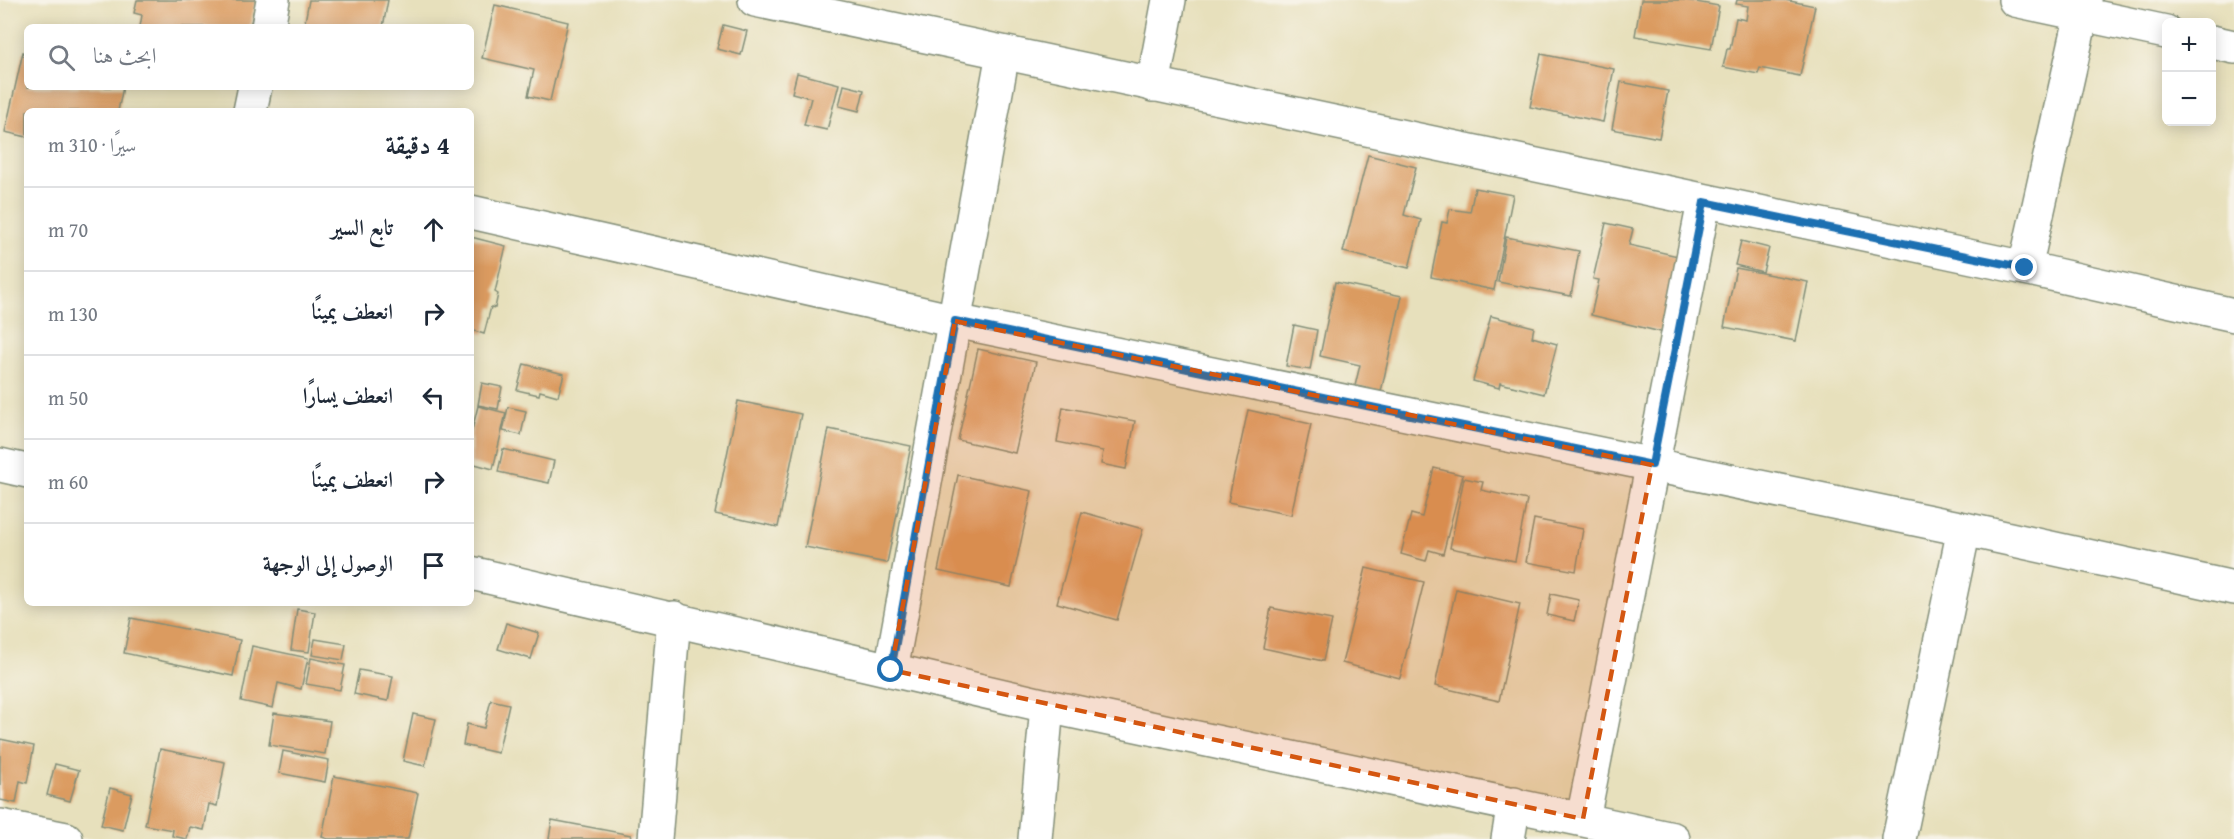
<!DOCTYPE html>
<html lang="ar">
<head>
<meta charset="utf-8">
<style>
  :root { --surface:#fff; --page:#f6f6f7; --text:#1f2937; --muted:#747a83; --line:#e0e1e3 }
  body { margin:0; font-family:"Gentium Book Plus",Amiri,serif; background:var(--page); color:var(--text); direction:rtl }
  .controls { position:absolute; right:18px; top:18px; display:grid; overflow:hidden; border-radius:9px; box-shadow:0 3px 15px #0003 }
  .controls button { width:54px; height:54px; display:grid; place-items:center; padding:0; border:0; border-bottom:2px solid var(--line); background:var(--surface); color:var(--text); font:30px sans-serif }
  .stop { position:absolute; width:18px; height:18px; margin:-14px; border:4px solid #1f6fb2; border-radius:50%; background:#fff }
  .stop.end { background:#1f6fb2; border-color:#fff; box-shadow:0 2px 6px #0008 }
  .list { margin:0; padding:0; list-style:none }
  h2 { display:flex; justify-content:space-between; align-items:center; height:78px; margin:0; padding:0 24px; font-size:26px }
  h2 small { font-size:20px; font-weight:400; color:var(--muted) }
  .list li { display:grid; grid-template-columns:39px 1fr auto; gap:18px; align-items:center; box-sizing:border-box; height:84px; padding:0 24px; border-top:2px solid var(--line) }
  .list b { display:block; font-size:22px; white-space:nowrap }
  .list em { font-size:20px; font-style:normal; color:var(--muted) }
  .icon { flex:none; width:33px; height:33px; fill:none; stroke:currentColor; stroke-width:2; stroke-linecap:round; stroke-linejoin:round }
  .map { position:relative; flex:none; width:2234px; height:839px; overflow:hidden; direction:ltr }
  .search { position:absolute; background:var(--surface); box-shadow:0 3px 15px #0003; left:24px; top:24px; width:450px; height:66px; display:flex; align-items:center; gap:15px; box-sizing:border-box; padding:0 21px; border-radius:9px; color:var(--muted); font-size:22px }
  .panel { position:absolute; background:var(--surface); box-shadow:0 3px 15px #0003; left:24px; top:108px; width:450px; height:498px; border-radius:9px; direction:rtl }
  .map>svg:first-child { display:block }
  .building { fill:#db9b60 }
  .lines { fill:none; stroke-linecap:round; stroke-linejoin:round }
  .minor-casing { stroke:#838e78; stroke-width:36 }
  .minor { stroke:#fff; stroke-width:33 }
  .route { stroke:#1f6fb2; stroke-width:8 }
  .marked { fill:#d45610; fill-opacity:0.2; stroke:#d45610; stroke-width:4.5; stroke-dasharray:12 8; stroke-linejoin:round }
</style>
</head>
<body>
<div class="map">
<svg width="2234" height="839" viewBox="0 0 2234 839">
  <rect width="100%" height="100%" fill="#f7f3e8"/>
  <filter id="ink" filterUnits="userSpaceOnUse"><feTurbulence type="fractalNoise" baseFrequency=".0167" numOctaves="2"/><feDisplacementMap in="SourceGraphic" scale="12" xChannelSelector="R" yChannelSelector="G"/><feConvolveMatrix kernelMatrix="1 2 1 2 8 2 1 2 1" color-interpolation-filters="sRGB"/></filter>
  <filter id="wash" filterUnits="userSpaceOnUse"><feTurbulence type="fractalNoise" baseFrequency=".008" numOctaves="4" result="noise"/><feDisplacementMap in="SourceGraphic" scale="24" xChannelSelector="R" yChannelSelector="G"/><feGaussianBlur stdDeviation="1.35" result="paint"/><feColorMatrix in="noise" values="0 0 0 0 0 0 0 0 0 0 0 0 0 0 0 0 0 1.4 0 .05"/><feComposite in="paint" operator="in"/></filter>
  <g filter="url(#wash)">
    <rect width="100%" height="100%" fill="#e7e0bc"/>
    <g id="blocks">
      <g class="building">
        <path d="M137,0H256L250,27H140L142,15L134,13Z"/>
        <path d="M309,0H388L383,27H304Z"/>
        <path d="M1641,0H1685L1719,6L1711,49L1635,36Z"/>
        <path d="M1737,0H1785L1815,6L1800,76L1760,68L1758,74L1723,67L1727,49H1730L1736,18L1746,20L1748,6L1736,4Z"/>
        <path d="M495,5L568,22L550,101L528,96L534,70L482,58Z"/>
        <path d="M723,25L747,31L741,55L717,49Z"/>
        <path d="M23,52L27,53V87H123L118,111H27V137L5,132Z"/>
        <path d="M1541,54L1614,69L1603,122L1530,107Z"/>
        <path d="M797,73L839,84L827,130L804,125L811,98L792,93Z"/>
        <path d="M1621,82L1668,91L1659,138L1612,129Z"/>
        <path d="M844,85L864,90L859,111L839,106Z"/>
        <path d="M1368,155L1416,167L1404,215L1421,220L1409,268L1343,252Z"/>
        <path d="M1475,188L1513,195L1494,290L1431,277L1442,222L1447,223L1450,209L1470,212Z"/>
        <path d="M1606,223L1633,229L1629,245L1678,256L1661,332L1591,315L1599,280L1593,279Z"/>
        <path d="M471,237L506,246L495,292L498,294L495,308L491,307L484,334L471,330Z"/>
        <path d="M1506,237L1579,251L1571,296L1498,282Z"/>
        <path d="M1741,241L1769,248L1763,272L1735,265Z"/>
        <path d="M1736,268L1808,282L1796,341L1724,327Z"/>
        <path d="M1335,282L1402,296L1381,392L1355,386L1360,365L1320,356Z"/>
        <path d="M1491,316L1534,327L1532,337L1557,344L1544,394L1500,383L1499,388L1473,381Z"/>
        <path d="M1294,325L1317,330L1310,370L1286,366Z"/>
        <path d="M978,349L1036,362L1015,453L958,440Z"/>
        <path d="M524,364L564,374L558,396L540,391L539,395L517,390Z"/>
        <path d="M482,383L502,387L498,409L478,405Z"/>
        <path d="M738,401L801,414L778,527L715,514Z"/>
        <path d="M478,406L506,413L493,469L471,463V434Z"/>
        <path d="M508,407L526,411L521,435L503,431Z"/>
        <path d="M1063,407L1135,421L1126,469L1101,464L1103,451L1057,442Z"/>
        <path d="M1248,410L1311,424L1291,515L1228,502Z"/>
        <path d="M829,429L911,446L887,563L805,547Z"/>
        <path d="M503,449L554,461L549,483L498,472Z"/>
        <path d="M1434,468L1463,475L1443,554L1429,550L1426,561L1401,554L1411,514L1422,517Z"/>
        <path d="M958,475L1032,491L1011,587L938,571Z"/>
        <path d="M1464,478L1483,482L1481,490L1527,500L1515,561L1450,548Z"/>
        <path d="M1082,512L1143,529L1117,620L1057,603Z"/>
        <path d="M1534,519L1583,529L1576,571L1526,562Z"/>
        <path d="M1366,568L1424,582L1400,678L1342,663Z"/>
        <path d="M1456,589L1520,604L1499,701L1435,686Z"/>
        <path d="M1551,594L1579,600L1574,621L1547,615Z"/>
        <path d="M1271,608L1332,620L1323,661L1263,648Z"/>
        <path d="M297,609L315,612L309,652L291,650Z"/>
        <path d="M131,618L240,640L233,676L124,653Z"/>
        <path d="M506,623L539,633L531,659L498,649Z"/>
        <path d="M315,639L346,644L343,660L312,655Z"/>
        <path d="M252,646L308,658L301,689L278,683L273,708L241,701Z"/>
        <path d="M311,658L345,665L340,690L306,684Z"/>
        <path d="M359,670L393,676L388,701L354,694Z"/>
        <path d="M491,700L509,704L498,753L463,745L467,724L484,728Z"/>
        <path d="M274,713L330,721L325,754L269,745Z"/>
        <path d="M413,714L436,719L425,766L403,761Z"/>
        <path d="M0,739L34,746L27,783L20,781L16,803L0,800Z"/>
        <path d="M160,749L225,762L217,806L209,804L204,830L190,827L187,839L172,836L173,830L145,825Z"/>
        <path d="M283,751L329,760L325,782L279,773Z"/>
        <path d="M55,764L79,770L70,801L47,795Z"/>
        <path d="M334,776L418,793L408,839H328L322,837Z"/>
        <path d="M110,788L132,794L123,830L101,825Z"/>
        <path d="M552,820L631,835L630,839H549Z"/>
      </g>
    </g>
  </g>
  <g filter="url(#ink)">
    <use href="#blocks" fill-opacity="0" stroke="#838e78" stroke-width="1.5"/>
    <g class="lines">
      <defs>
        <g id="minor">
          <path d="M755,0L2025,268L2234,315"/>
          <path d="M2015,0L2166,32"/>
          <path d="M268,27L273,0"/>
          <path d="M2212,42L2234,47"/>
          <path d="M1153,85L1169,0"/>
          <path d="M250,111L255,87"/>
          <path d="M471,212L955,321L1964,529L2234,588"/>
          <path d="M2025,268L2085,0"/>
          <path d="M0,465L27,471"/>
          <path d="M471,573L1047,706L1673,839"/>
          <path d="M891,670L1003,53"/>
          <path d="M1583,819L1704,202"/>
          <path d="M0,826L66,839"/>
          <path d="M655,839L674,618"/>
          <path d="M1035,839L1047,706"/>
          <path d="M1508,839L1514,804"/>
          <path d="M1899,839L1964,529"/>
        </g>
      </defs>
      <use href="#minor" class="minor-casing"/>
      <use href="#minor" class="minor"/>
    </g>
  </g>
  <g class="lines" filter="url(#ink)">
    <path class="route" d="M891,670L955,321L1652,465L1704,202L2025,268"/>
  </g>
  <path class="marked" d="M955,321L1652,465L1583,819L891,670Z"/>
</svg>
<div class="controls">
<button>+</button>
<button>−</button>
</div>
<div class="stop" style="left:891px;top:670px"></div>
<div class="stop end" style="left:2025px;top:268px"></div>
<div class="search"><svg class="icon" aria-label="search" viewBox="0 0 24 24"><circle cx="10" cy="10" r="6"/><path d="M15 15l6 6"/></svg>ابحث هنا</div>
<section class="panel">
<h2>4 دقيقة<small>سيرًا · 310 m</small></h2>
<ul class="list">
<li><svg class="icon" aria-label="ahead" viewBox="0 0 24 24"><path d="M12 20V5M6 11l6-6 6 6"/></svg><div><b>تابع السير</b></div><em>70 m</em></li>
<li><svg class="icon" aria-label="right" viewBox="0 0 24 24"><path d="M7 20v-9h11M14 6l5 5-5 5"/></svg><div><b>انعطف يمينًا</b></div><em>130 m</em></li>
<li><svg class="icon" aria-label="left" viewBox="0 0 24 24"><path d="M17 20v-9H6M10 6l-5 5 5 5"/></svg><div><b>انعطف يسارًا</b></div><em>50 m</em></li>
<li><svg class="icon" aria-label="right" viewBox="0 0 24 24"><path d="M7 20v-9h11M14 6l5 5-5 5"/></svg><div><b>انعطف يمينًا</b></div><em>60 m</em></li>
<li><svg class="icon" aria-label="arrive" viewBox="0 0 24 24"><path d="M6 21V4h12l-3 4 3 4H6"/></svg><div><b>الوصول إلى الوجهة</b></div></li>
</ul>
</section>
</div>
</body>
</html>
